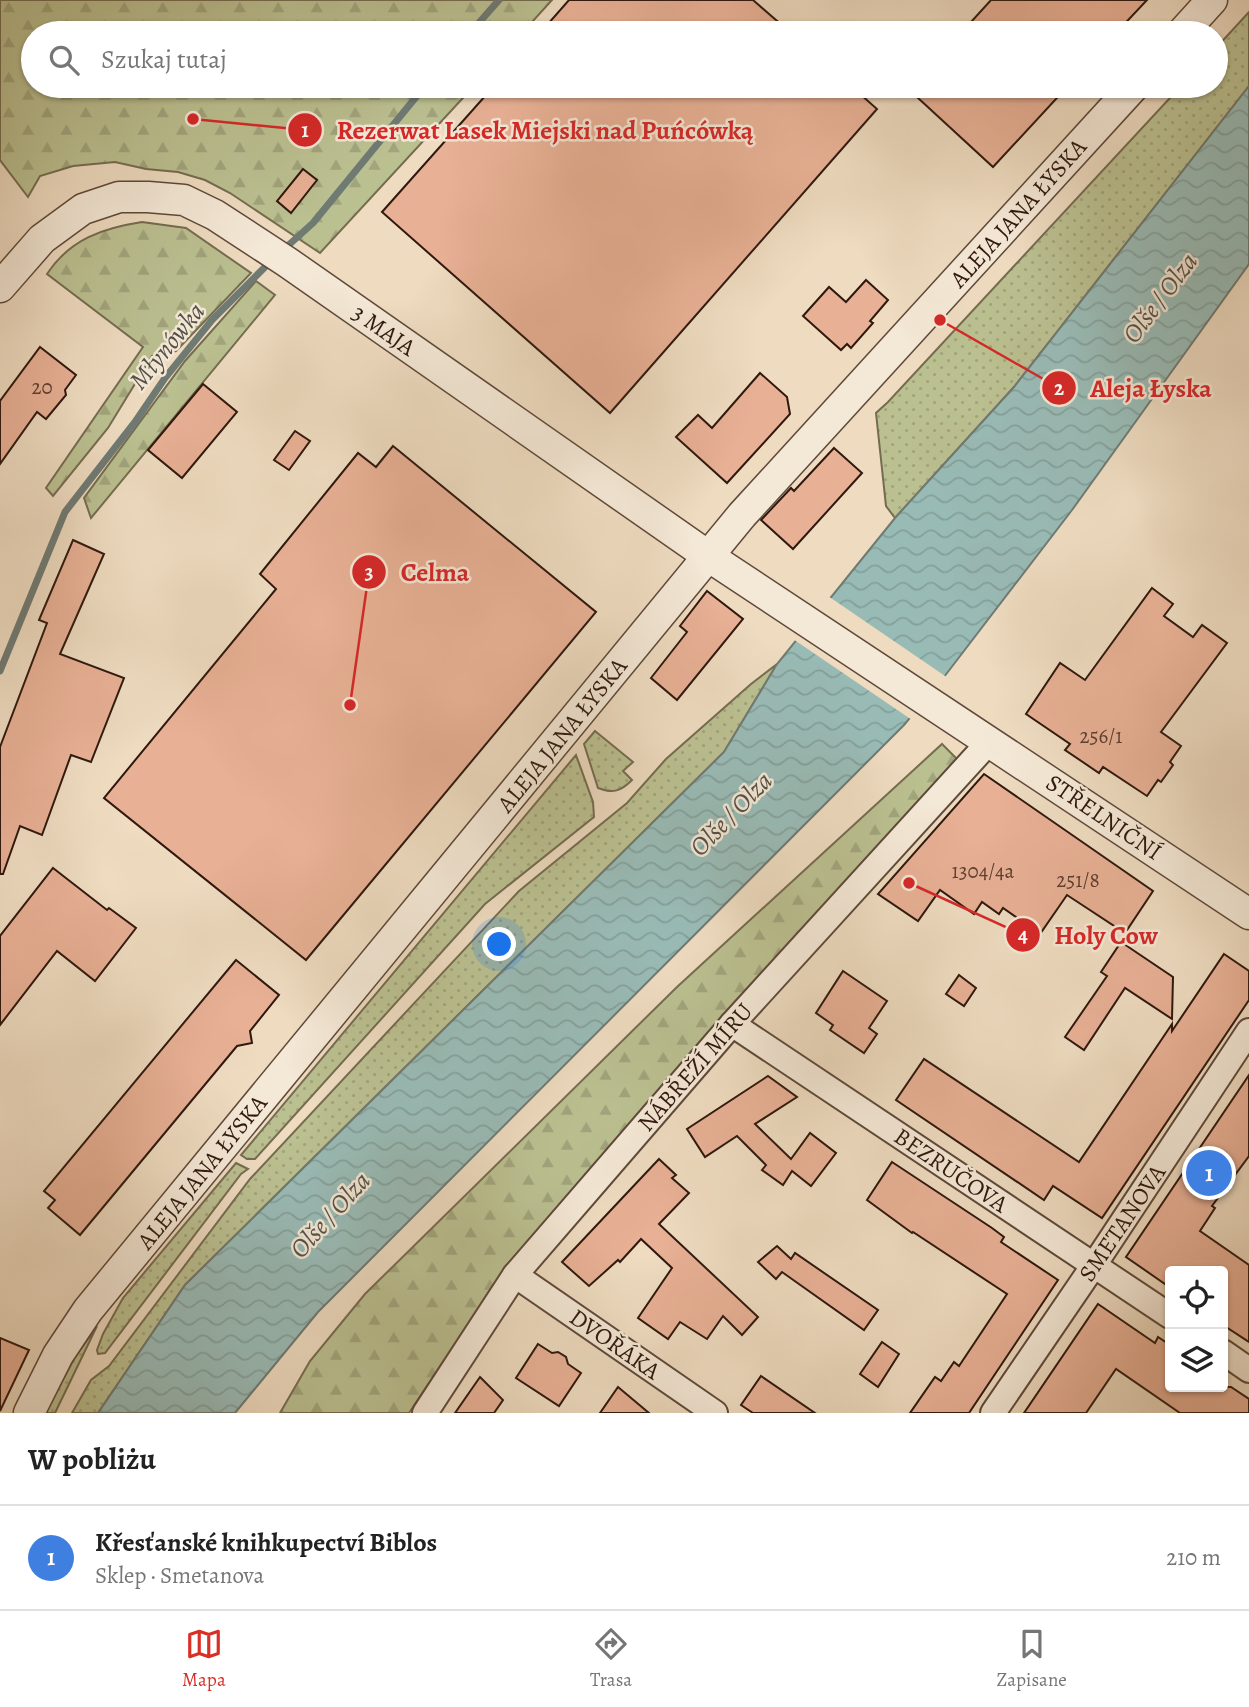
<!DOCTYPE html>
<html lang="pl">
<head>
<meta charset="utf-8">
<style>
  :root { --surface:#fff; --page:#f6f6f6; --text:#222; --muted:#767676; --line:#e0e0e0; --accent:#d93025 }
  body { margin:0; font-family:Alegreya,serif; background:var(--page); color:var(--text) }
  .controls { position:absolute; right:21px; bottom:21px; display:grid; overflow:hidden; border-radius:7px; box-shadow:0 2px 5px #0004 }
  .controls button { width:63px; height:63px; display:grid; place-items:center; padding:0; border:0; border-bottom:2px solid var(--line); background:var(--surface); color:var(--text); font:35px sans-serif }
  .you { position:absolute; left:500px; top:945px; width:24px; height:24px; margin:-18px; border:5px solid #fff; border-radius:50%; background:#1a73e8; box-shadow:0 0 0 10px #1a73e833 }
  .badge { display:grid; place-items:center; width:46px; height:46px; border-radius:50%; background:var(--accent); color:#fff; font-size:23px; font-weight:700 }
  .pin { position:absolute; translate:-50% -50%; border:4px solid #fff; box-shadow:0 2px 7px #0006 }
  .list { margin:0; padding:0; list-style:none }
  h2 { display:flex; justify-content:space-between; align-items:center; height:91px; margin:0; padding:0 28px; font-size:30px }
  h2 small { font-size:23px; font-weight:400; color:var(--muted) }
  .list li { display:grid; grid-template-columns:46px 1fr auto; gap:21px; align-items:center; box-sizing:border-box; height:105px; padding:0 28px; border-top:2px solid var(--line) }
  .list b { display:block; font-size:26px; white-space:nowrap }
  .list p { margin:0; font-size:23px; white-space:nowrap; color:var(--muted) }
  .list em { font-size:23px; font-style:normal; color:var(--muted) }
  .icon { flex:none; width:38px; height:38px; fill:none; stroke:currentColor; stroke-width:2; stroke-linecap:round; stroke-linejoin:round }
  .map { position:relative; flex:none; width:1249px; height:1413px; overflow:hidden }
  .search { position:absolute; background:var(--surface); box-shadow:0 2px 5px #0004; left:21px; right:21px; top:21px; height:77px; display:flex; align-items:center; gap:18px; box-sizing:border-box; padding:0 24px; border-radius:38px; color:var(--muted); font-size:26px }
  .sheet { height:196px; background:var(--surface) }
  nav { display:flex; justify-content:space-around; align-items:center; box-sizing:border-box; height:98px; border-top:2px solid var(--line); background:var(--surface); font-size:19px; color:var(--muted) }
  nav a { display:grid; justify-items:center; gap:4px }
  nav .on { color:var(--accent) }
  .map>svg:first-child { display:block }
  .grass { fill:url(#grass-dots); stroke:#756c50; stroke-width:2 }
  .forest { fill:url(#forest-firs); stroke:#756c50; stroke-width:2 }
  .water { fill:url(#water-waves); stroke:#6f7a73; stroke-width:2 }
  .pier { fill:#eedbc0 }
  .lines { fill:none; stroke-linecap:round; stroke-linejoin:round }
  .stream { stroke:#6f7a73; stroke-width:7 }
  .building { fill:#e8b095; stroke:#2f180e; stroke-width:2 }
  .minor-casing { stroke:#5f493a; stroke-width:28 }
  .tertiary-casing { stroke:#5f493a; stroke-width:33 }
  .minor { stroke:#f4e8d6; stroke-width:24 }
  .tertiary { stroke:#f4e8d6; stroke-width:30 }
  .labels { text-anchor:middle; dominant-baseline:central; stroke-width:5; stroke-linejoin:round; paint-order:stroke }
  .number-label { font-size:21px; fill:#5d3e30 }
  .street-label { font-size:24px; fill:#2f180e; stroke:#f4e8d6 }
  .water-label { font-size:26px; font-style:italic; fill:#545149; stroke:#f4e8d6 }
  .leader { fill:none; stroke:#d62828; stroke-width:2.5 }
  .callout-dot { fill:#d62828; stroke:#f4e8d6; stroke-width:2.5 }
  .mark-label { font-size:21px; text-anchor:middle; font-weight:bold; fill:#fff }
  .callout-label { font-size:26px; text-anchor:middle; font-weight:bold; fill:#d62828; stroke:#f4e8d6; stroke-width:5; stroke-linejoin:round; paint-order:stroke }
</style>
</head>
<body>
<div class="map">
<svg width="1249" height="1413" viewBox="0 0 1249 1413">
  <defs>
    <pattern id="grass-dots" width="8" height="8" patternUnits="userSpaceOnUse" patternTransform="scale(1.75)"><rect width="8" height="8" fill="#bbc091"/><path d="M2 2h.1M6 6h.1" fill="none" stroke="#a1a47c" stroke-width="1.8" stroke-linecap="round"/></pattern>
    <pattern id="forest-firs" width="22" height="20" patternUnits="userSpaceOnUse" patternTransform="scale(1.75)"><rect width="22" height="20" fill="#bbc091"/><path d="M5 1l3.5 6h-7zM16 11l3.5 6h-7z" fill="#a1a47c"/></pattern>
    <pattern id="water-waves" width="16" height="10" patternUnits="userSpaceOnUse" patternTransform="scale(1.75)"><rect width="16" height="10" fill="#99bbb6"/><path d="M0 5q4-4 8 0t8 0" fill="none" stroke="#84a09b"/></pattern>
  </defs>
  <rect width="100%" height="100%" fill="#eedbc0"/>
  <filter id="stains"><feTurbulence type="fractalNoise" baseFrequency=".00286" numOctaves="4"/><feColorMatrix values="0 0 0 0 .2 0 0 0 0 .09 0 0 0 0 .02 0 0 0 .5 -.17"/></filter>
  <radialGradient id="worn" r=".72"><stop offset=".6" stop-color="#630" stop-opacity="0"/><stop offset="1" stop-color="#630" stop-opacity=".3"/></radialGradient>
  <g class="grass">
    <path d="M1249,12V86L1014,387L895,518L886,506L876,413L888,402L1181,86H1216V48Z"/>
    <path d="M777,664L724,752L185,1285L98,1413H72L91,1380L109,1366L250,1179L519,891L627,803L666,759L751,684Z"/>
    <path d="M595,731L633,762L623,771L632,780C621,791 613,794 598,788L584,744Z"/>
    <path d="M576,755L593,802L594,817L485,904L255,1159H247L241,1155Z"/>
    <path d="M236,1163L248,1169L241,1174L105,1353L98,1354L97,1350L103,1334L123,1298Z"/>
    <path d="M97,1326L55,1413H45L74,1359Z"/>
  </g>
  <g class="forest">
    <path d="M0,0H552L522,33H33V86H474L320,253L230,193L205,180L178,172L146,169L115,162L73,166L40,176L28,197L0,160Z"/>
    <path d="M142,222L186,228L251,273L176,351L152,356L108,428L53,496L46,488L143,347L47,274C70,239 103,228 142,222Z"/>
    <path d="M256,281L275,295L91,518L84,498L185,361Z"/>
    <path d="M942,744L961,763L508,1265L409,1413H280L310,1361L365,1294L677,987Z"/>
  </g>
  <path class="water" d="M1249,86V264L1072,510L944,677L904,725L318,1312L235,1413H98L185,1285L724,752L777,664L895,518L1014,387Z"/>
  <path class="pier" d="M828,596L948,678L912,720L793,639Z"/>
  <g class="lines">
    <g class="stream">
      <path d="M470,33L499,0"/>
      <path d="M282,251L313,223L425,86"/>
      <path d="M0,671L65,512L135,422L165,378L212,320L273,259"/>
    </g>
  </g>
  <g class="building">
    <path d="M569,0H753L791,33H540Z"/>
    <path d="M991,0H1147L1116,33H961Z"/>
    <path d="M494,86H851L877,109L610,413L382,212Z"/>
    <path d="M905,86H1068L993,167Z"/>
    <path d="M303,169L317,180L291,213L277,201Z"/>
    <path d="M866,280L888,300L870,321L873,323L851,348L847,344L841,350L803,316L829,287L846,302Z"/>
    <path d="M40,347L76,375L65,390L66,395L46,419L37,412L0,464V401Z"/>
    <path d="M760,373L787,397L790,414L727,483L676,437L698,415L712,428Z"/>
    <path d="M203,384L237,412L182,478L148,450Z"/>
    <path d="M295,431L310,441L289,470L274,460Z"/>
    <path d="M393,446L596,612L306,960L104,798L276,589L260,574L358,453L376,467Z"/>
    <path d="M834,448L862,473L793,549L761,520L791,488L794,491Z"/>
    <path d="M73,540L104,554L60,654L124,678L91,762L71,755L42,835L20,826L3,874H0V747L47,623L39,620Z"/>
    <path d="M1152,588L1173,604L1164,616L1193,637L1202,625L1227,643L1161,732L1181,746L1170,762L1173,765L1161,782L1158,780L1147,796L1103,767L1099,773L1065,750L1070,744L1026,714L1060,663L1085,680Z"/>
    <path d="M707,591L743,619L677,700L651,678L687,632L680,626Z"/>
    <path d="M984,774L1153,891L1125,933L1067,895L1040,934L1003,908L999,914L982,902L974,914L940,890L918,921L878,894Z"/>
    <path d="M53,868L107,910L109,908L136,928L95,981L57,951L0,1025V936Z"/>
    <path d="M1121,942L1173,977L1172,1019L1125,988L1084,1050L1065,1037L1107,976L1101,972Z"/>
    <path d="M1224,954L1249,971V1000L1102,1218L1053,1186L1044,1200L896,1100L924,1059L1079,1162L1172,1024V1031Z"/>
    <path d="M236,960L279,995L250,1031L252,1043L237,1046L80,1235L48,1208L55,1200L44,1191Z"/>
    <path d="M843,971L887,1001L869,1028L877,1034L864,1053L830,1030L833,1025L816,1013Z"/>
    <path d="M959,975L976,988L964,1006L946,994Z"/>
    <path d="M1249,1075V1156L1212,1206L1215,1208L1200,1231L1249,1265V1342L1223,1325V1271H1170V1276L1165,1284L1126,1257Z"/>
    <path d="M768,1076L797,1097L755,1124L791,1159L810,1133L836,1153L811,1186L792,1171L783,1185L762,1170L766,1165L737,1136L705,1157L687,1129Z"/>
    <path d="M659,1159L676,1175L672,1178L689,1193L659,1224L758,1317L742,1335L723,1316L707,1339L680,1322L668,1339L638,1318L672,1268L641,1239L620,1262L618,1260L589,1286L562,1262Z"/>
    <path d="M892,1162L992,1228L1004,1237L1001,1242L1058,1280L969,1413H910L935,1377L941,1381L954,1362L959,1366L1007,1294L913,1232L912,1233L867,1200Z"/>
    <path d="M777,1246L791,1259L795,1253L878,1310L864,1330L782,1272L776,1279L758,1262Z"/>
    <path d="M1098,1304L1155,1343L1158,1337L1170,1345V1387H1231L1249,1399V1413H1180L1116,1369L1086,1413H1024Z"/>
    <path d="M0,1338L29,1350L0,1411Z"/>
    <path d="M882,1342L899,1354L878,1387L860,1374Z"/>
    <path d="M538,1344L552,1353L558,1352L566,1357L568,1364L581,1373L559,1406L516,1378Z"/>
    <path d="M761,1376L815,1413H753L741,1405Z"/>
    <path d="M480,1377L503,1400L494,1413H455Z"/>
    <path d="M618,1387L649,1413H600Z"/>
  </g>
  <g class="lines">
    <defs>
      <g id="minor">
        <path d="M732,1024L1170,1316"/>
        <path d="M515,1275L715,1413"/>
        <path d="M1223,1352L1249,1370"/>
        <path d="M425,1413L515,1275L732,1024L990,741"/>
        <path d="M993,1413L1094,1265L1249,1031"/>
      </g>
      <g id="tertiary">
        <path d="M1182,33L1212,0"/>
        <path d="M0,287L42,239L83,209L119,197H148L184,200L215,215L287,262L708,556L1249,914"/>
        <path d="M29,1413L58,1355L88,1310L742,515L1134,86"/>
      </g>
    </defs>
    <use href="#minor" class="minor-casing"/>
    <use href="#tertiary" class="tertiary-casing"/>
    <use href="#minor" class="minor"/>
    <use href="#tertiary" class="tertiary"/>
  </g>
  <g class="labels">
    <g class="number-label">
      <text x="42" y="387">20</text>
      <text x="1101" y="736">256/1</text>
      <text x="983" y="871">1304/4a</text>
      <text x="1078" y="880">251/8</text>
    </g>
    <g class="street-label">
      <text transform="translate(1018 213) rotate(-48)">ALEJA JANA ŁYSKA</text>
      <text transform="translate(384 330) rotate(35)">3 MAJA</text>
      <text transform="translate(562 735) rotate(-51)">ALEJA JANA ŁYSKA</text>
      <text transform="translate(1104 817) rotate(34)">STŘELNIČNÍ</text>
      <text transform="translate(695 1067) rotate(-49)">NÁBŘEŽÍ MÍRU</text>
      <text transform="translate(951 1170) rotate(34)">BEZRUČOVA</text>
      <text transform="translate(202 1172) rotate(-51)">ALEJA JANA ŁYSKA</text>
      <text transform="translate(1122 1223) rotate(-56)">SMETANOVA</text>
      <text transform="translate(615 1344) rotate(35)">DVOŘÁKA</text>
    </g>
    <g class="water-label">
      <text transform="translate(1160 298) rotate(-53)">Olše / Olza</text>
      <text transform="translate(167 346) rotate(-51)">Młynówka</text>
      <text transform="translate(731 814) rotate(-46)">Olše / Olza</text>
      <text transform="translate(330 1215) rotate(-48)">Olše / Olza</text>
    </g>
  </g>
  <path class="leader" d="M193 119L305 130M940 320L1059 388M350 705L369 572M909 883L1023 935"/>
  <g class="callout-dot">
    <circle cx="193" cy="119" r="7"/>
    <circle cx="940" cy="320" r="7"/>
    <circle cx="350" cy="705" r="7"/>
    <circle cx="909" cy="883" r="7"/>
    <circle cx="305" cy="130" r="18"/>
    <circle cx="1059" cy="388" r="18"/>
    <circle cx="369" cy="572" r="18"/>
    <circle cx="1023" cy="935" r="18"/>
  </g>
  <g class="mark-label">
    <text x="305" y="137">1</text>
    <text x="1059" y="395">2</text>
    <text x="369" y="579">3</text>
    <text x="1023" y="942">4</text>
  </g>
  <g class="callout-label">
    <text x="545" y="139">Rezerwat Lasek Miejski nad Puńcówką</text>
    <text x="1151" y="397">Aleja Łyska</text>
    <text x="435" y="581">Celma</text>
    <text x="1106" y="944">Holy Cow</text>
  </g>
  <rect width="100%" height="100%" filter="url(#stains)"/>
  <rect width="100%" height="100%" fill="url(#worn)"/>
</svg>
<div class="controls">
<button><svg class="icon" aria-label="locate" viewBox="0 0 24 24"><circle cx="12" cy="12" r="6"/><path d="M12 2v4M12 18v4M2 12h4M18 12h4"/></svg></button>
<button><svg class="icon" aria-label="layers" viewBox="0 0 24 24"><path d="M12 4l9 5-9 5-9-5zM3 14l9 5 9-5"/></svg></button>
</div>
<div class="you"></div>
<div class="pin badge" style="left:1209px;top:1173px;background:#3f7fe0">1</div>
<div class="search"><svg class="icon" aria-label="search" viewBox="0 0 24 24"><circle cx="10" cy="10" r="6"/><path d="M15 15l6 6"/></svg>Szukaj tutaj</div>
</div>
<section class="sheet">
<h2>W pobliżu<small></small></h2>
<ul class="list">
<li><span class="badge" style="background:#3f7fe0">1</span><div><b>Křesťanské knihkupectví Biblos</b><p>Sklep · Smetanova</p></div><em>210 m</em></li>
</ul>
</section>
<nav>
<a class="on"><svg class="icon" aria-label="map" viewBox="0 0 24 24"><path d="M3 6l6-2 6 2 6-2v14l-6 2-6-2-6 2zM9 4v14M15 6v14"/></svg>Mapa</a>
<a><svg class="icon" aria-label="directions" viewBox="0 0 24 24"><path d="M12 3l9 9-9 9-9-9zM9 14v-3h6M13 9l2 2-2 2"/></svg>Trasa</a>
<a><svg class="icon" aria-label="saved" viewBox="0 0 24 24"><path d="M7 4h10v16l-5-4-5 4z"/></svg>Zapisane</a>
</nav>
</body>
</html>
